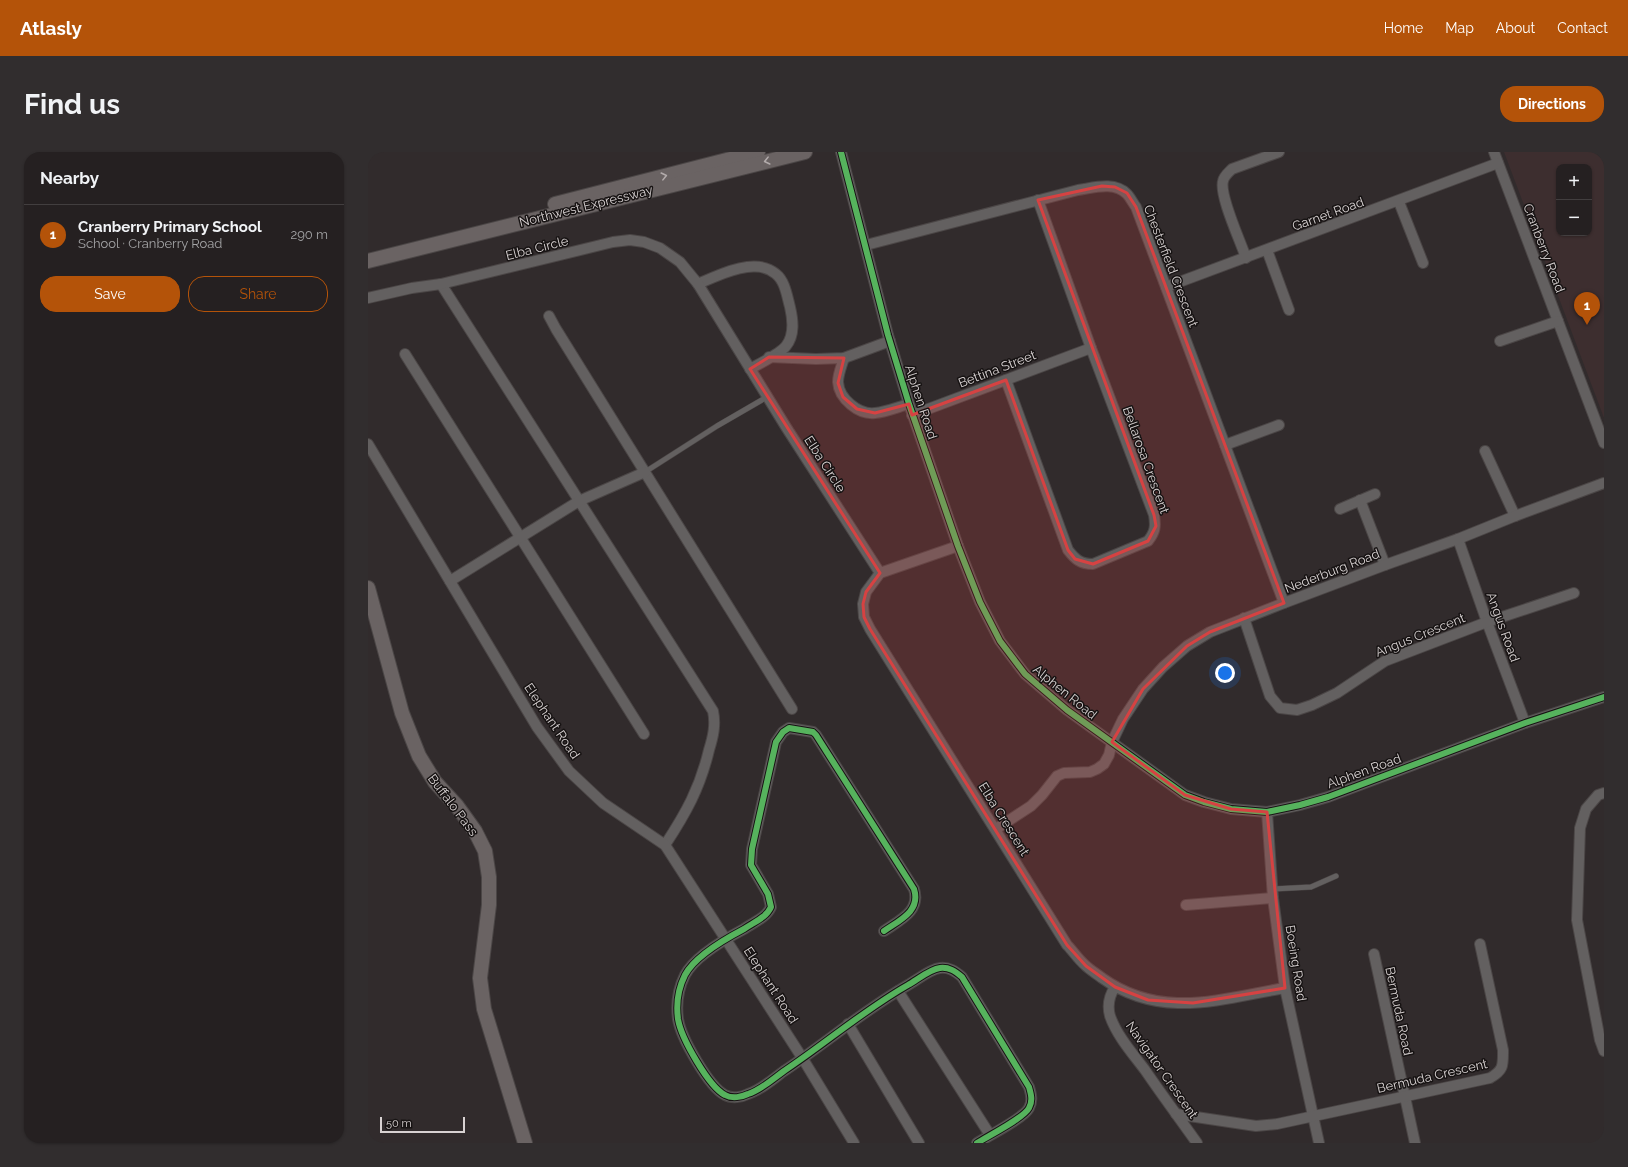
<!DOCTYPE html>
<html lang="en">
<head>
<meta charset="utf-8">
<style>
  :root { --surface:#252021; --page:#312d2e; --text:#f1f3f6; --muted:#a3a3a5; --line:#423e3f; --accent:#b45309 }
  body { margin:0; font-family:Raleway,sans-serif; background:var(--page); color:var(--text) }
  .controls { position:absolute; right:12px; top:12px; display:grid; overflow:hidden; border-radius:8px; box-shadow:0 1px 3px #0004 }
  .controls button { width:36px; height:36px; display:grid; place-items:center; padding:0; border:0; border-bottom:1px solid var(--line); background:var(--surface); color:var(--text); font:20px sans-serif }
  .scale { position:absolute; left:12px; bottom:10px; width:85px; box-sizing:border-box; padding-left:4px; border:2px solid #d8d2d2; border-top:0; font-size:11px; line-height:14px; white-space:nowrap; color:#d8d2d2; -webkit-text-stroke:3px #171313; paint-order:stroke }
  .you { position:absolute; left:857px; top:521px; width:14px; height:14px; margin:-10px; border:3px solid #fff; border-radius:50%; background:#1a73e8; box-shadow:0 0 0 6px #1a73e833 }
  .badge { display:grid; place-items:center; width:26px; height:26px; border-radius:50%; background:var(--accent); color:#fff; font-size:13px; font-weight:700 }
  .pin { position:absolute; translate:-50% -33px; filter:drop-shadow(0 1px 2px #0008) }
  .pin::after { content:''; position:absolute; top:21px; width:14px; height:12px; background:inherit; clip-path:polygon(0 0,100% 0,50% 100%) }
  .list { margin:0; padding:0; list-style:none }
  h2 { display:flex; justify-content:space-between; align-items:center; height:52px; margin:0; padding:0 16px; font-size:17px }
  h2 small { font-size:13px; font-weight:400; color:var(--muted) }
  .list li { display:grid; grid-template-columns:26px 1fr auto; gap:12px; align-items:center; box-sizing:border-box; height:60px; padding:0 16px; border-top:1px solid var(--line) }
  .list b { display:block; font-size:15px; white-space:nowrap }
  .list p { margin:0; font-size:13px; white-space:nowrap; color:var(--muted) }
  .list em { font-size:13px; font-style:normal; color:var(--muted) }
  .actions { display:flex; gap:8px; padding:12px 16px }
  .actions a { flex:1; padding:9px 0; border:1px solid var(--accent); border-radius:16px; text-align:center; font-size:14px; color:var(--accent) }
  .actions .main { background:var(--accent); color:#fff }
  .map { position:relative; flex:none; width:1236px; height:991px; overflow:hidden; border-radius:16px }
  header { display:flex; align-items:center; gap:24px; box-sizing:border-box; height:56px; padding:0 20px; background:var(--accent); color:#fff }
  header strong { font-size:19px }
  nav { display:flex; gap:22px; margin-inline-start:auto; font-size:14px }
  .intro { display:flex; align-items:center; justify-content:space-between; box-sizing:border-box; height:96px; padding:0 24px }
  h1 { margin:0; font-size:28px }
  .button { padding:10px 18px; border-radius:16px; background:var(--accent); color:#fff; font-size:14px; font-weight:700 }
  main { display:flex; gap:24px; padding:0 24px }
  aside { flex:1; background:var(--surface); border-radius:16px; box-shadow:0 1px 3px #0004 }
  .map>svg:first-child { display:block }
  .built { fill:#3d2e2f; fill-rule:evenodd }
  .lines { fill:none; stroke-linecap:round; stroke-linejoin:round }
  .service-casing { stroke:#4b4646; stroke-width:6 }
  .minor-casing { stroke:#4b4646; stroke-width:12 }
  .secondary-casing { stroke:#4b4646; stroke-width:16 }
  .service { stroke:#636060; stroke-width:5 }
  .minor { stroke:#636060; stroke-width:10 }
  .secondary { stroke:#6a6363; stroke-width:14 }
  .cycleway-casing { stroke:#171313; stroke-width:8 }
  .cycleway { stroke:#56b35d; stroke-width:6 }
  .oneway { stroke:#b2abab }
  .marked { fill:#d64242; fill-opacity:0.2; stroke:#d64242; stroke-width:3; stroke-linejoin:round }
  .labels { text-anchor:middle; dominant-baseline:central; stroke-width:3; stroke-linejoin:round; paint-order:stroke }
  .street-label { font-size:13px; fill:#d8d2d2; stroke:#171313 }
</style>
</head>
<body>
<header>
<strong>Atlasly</strong>
<nav><a>Home</a><a>Map</a><a>About</a><a>Contact</a></nav>
</header>
<div class="intro"><h1>Find us</h1><a class="button">Directions</a></div>
<main>
<aside>
<h2>Nearby<small></small></h2>
<ul class="list">
<li><span class="badge">1</span><div><b>Cranberry Primary School</b><p>School · Cranberry Road</p></div><em>290 m</em></li>
</ul>
<div class="actions"><a class="main">Save</a><a>Share</a></div>
</aside>
<div class="map">
<svg width="1236" height="991" viewBox="0 0 1236 991">
  <rect width="100%" height="100%" fill="#312b2c"/>
  <path class="built" d="M1136,0H1236V266ZM1191,15H1221V81H1191Z"/>
  <g class="lines">
    <defs>
      <g id="service">
        <path d="M277,320L349,274L399,245"/>
        <path d="M905,737L943,735L968,724"/>
      </g>
      <g id="minor">
        <path d="M473,0L520,183L541,252L590,394L612,450L632,489L657,522L699,558L817,643L836,650L863,657L899,660L932,653L960,645L1157,571L1236,545"/>
        <path d="M1126,0L1236,291"/>
        <path d="M1031,50L1055,111"/>
        <path d="M498,93L710,38C725,36 746,29 759,42C762,45 765,51 768,55L916,451"/>
        <path d="M899,98L921,158"/>
        <path d="M878,106C873,90 851,44 855,29C856,24 860,21 864,17L911,0"/>
        <path d="M73,132L345,559C348,573 345,585 341,598C332,636 318,661 297,693"/>
        <path d="M330,132C350,123 388,104 408,122C417,129 419,144 422,155C425,168 427,183 418,194C413,201 391,212 382,217"/>
        <path d="M798,135L1130,11"/>
        <path d="M0,146L44,136L73,132L245,90L262,88L276,90L292,96L312,110L330,132L418,275L512,421"/>
        <path d="M181,164L188,177L424,557"/>
        <path d="M1132,189L1190,169"/>
        <path d="M37,202L276,582"/>
        <path d="M401,205L448,207L476,206L522,189"/>
        <path d="M476,206C474,213 470,222 470,230C471,247 491,263 507,261C518,260 530,255 541,252"/>
        <path d="M638,228L700,398C707,407 712,412 725,412L780,389C787,380 788,375 786,363L723,196L670,48"/>
        <path d="M544,263L723,196"/>
        <path d="M0,292L169,575L201,619L235,651L297,693L435,907L486,991"/>
        <path d="M857,293L911,273"/>
        <path d="M1117,299L1147,364"/>
        <path d="M992,348L1017,413"/>
        <path d="M972,357L1007,342"/>
        <path d="M1090,387L1119,470L1157,571"/>
        <path d="M590,394L512,421L498,440L495,452L496,465L502,477L699,793C705,799 710,807 717,813C722,818 729,822 734,826C793,868 852,847 917,836"/>
        <path d="M82,429L211,349L277,320"/>
        <path d="M876,466L902,544L912,556L929,558L944,553L969,541L1017,509L1119,470L1206,441"/>
        <path d="M1236,641L1230,643L1218,657L1212,676L1209,768L1232,888L1236,899"/>
        <path d="M899,660L905,746L917,836L951,991"/>
        <path d="M628,677L663,654L674,643L689,624L696,621L722,620L729,617L736,612L741,603L744,590L755,567L775,537L795,515L819,494L842,480L916,451L1017,413L1090,387L1147,364L1236,331"/>
        <path d="M818,753L905,746"/>
        <path d="M516,779C532,768 553,759 546,737L448,583L445,580L421,576L415,580L408,590L384,697L383,713L400,742L403,755C398,766 386,770 376,777C357,787 327,804 317,823C310,837 308,852 310,867C313,886 341,935 357,943C364,947 374,945 380,942C393,938 405,927 416,919C458,891 496,858 540,833C549,828 562,817 572,816C581,815 587,819 594,825L661,935C663,942 665,949 661,956C656,966 620,984 609,991"/>
        <path d="M1006,802L1047,991"/>
        <path d="M747,835C741,844 739,853 742,864C749,884 765,902 777,918C794,943 812,967 829,991"/>
        <path d="M530,839L622,983"/>
        <path d="M480,872L551,991"/>
        <path d="M808,962L888,974L909,972L1122,926C1136,918 1135,913 1135,898L1112,792"/>
      </g>
      <g id="secondary">
        <path d="M187,52L390,0"/>
        <path d="M0,109L437,0"/>
        <path d="M0,436L34,561L51,604L67,630L89,654L107,679L117,699L121,725V753L112,826L116,857L157,991"/>
      </g>
    </defs>
    <use href="#service" class="service-casing"/>
    <use href="#minor" class="minor-casing"/>
    <use href="#secondary" class="secondary-casing"/>
    <use href="#service" class="service"/>
    <use href="#minor" class="minor"/>
    <use href="#secondary" class="secondary"/>
    <defs>
      <g id="cycleway">
        <path d="M473,0L520,183L541,252L590,394L612,450L632,489L657,522L699,558L817,643L836,650L863,657L899,660L932,653L960,645L1157,571L1236,545"/>
        <path d="M516,779C532,768 553,759 546,737L448,583L445,580L421,576L415,580L408,590L384,697L383,713L400,742L403,755C398,766 386,770 376,777C357,787 327,804 317,823C310,837 308,852 310,867C313,886 341,935 357,943C364,947 374,945 380,942C393,938 405,927 416,919C458,891 496,858 540,833C549,828 562,817 572,816C581,815 587,819 594,825L661,935C663,942 665,949 661,956C656,966 620,984 609,991"/>
      </g>
    </defs>
    <use href="#cycleway" class="cycleway-casing"/>
    <use href="#cycleway" class="cycleway"/>
  </g>
  <defs><path id="oneway-chevron" d="M-2-3.5L2.5 0L-2 3.5" fill="none" stroke-width="1.6" stroke-linecap="round" stroke-linejoin="round"/></defs>
  <g class="oneway">
    <use href="#oneway-chevron" transform="translate(399 9) rotate(166)"/>
    <use href="#oneway-chevron" transform="translate(296 24) rotate(-14)"/>
  </g>
  <path class="marked" d="M734,34L747,35L759,41L768,55L916,451L842,480L819,494L775,537L744,590L817,643L863,657L899,660L917,836L825,851L780,848L747,835L718,814L699,793L502,477L496,465L495,452L498,440L512,421L382,217L401,205L476,206L470,231L475,245L489,257L507,261L541,252L544,263L638,228L700,398L707,407L725,412L780,389L788,374L786,363L670,48Z"/>
  <g class="labels">
    <g class="street-label">
      <text transform="translate(218 54) rotate(-14)">Northwest Expressway</text>
      <text transform="translate(960 62) rotate(-20)">Garnet Road</text>
      <text transform="translate(169 96) rotate(-14)">Elba Circle</text>
      <text transform="translate(1176 96) rotate(69)">Cranberry Road</text>
      <text transform="translate(803 114) rotate(69)">Chesterfield Crescent</text>
      <text transform="translate(629 217) rotate(-21)">Bettina Street</text>
      <text transform="translate(553 250) rotate(72)">Alphen Road</text>
      <text transform="translate(778 308) rotate(70)">Bellarosa Crescent</text>
      <text transform="translate(457 312) rotate(57)">Elba Circle</text>
      <text transform="translate(964 419) rotate(-21)">Nederburg Road</text>
      <text transform="translate(1135 475) rotate(70)">Angus Road</text>
      <text transform="translate(1052 483) rotate(-22)">Angus Crescent</text>
      <text transform="translate(697 540) rotate(39)">Alphen Road</text>
      <text transform="translate(184 569) rotate(56)">Elephant Road</text>
      <text transform="translate(996 619) rotate(-20)">Alphen Road</text>
      <text transform="translate(85 653) rotate(53)">Buffalo Pass</text>
      <text transform="translate(636 667) rotate(58)">Elba Crescent</text>
      <text transform="translate(928 811) rotate(81)">Boeing Road</text>
      <text transform="translate(403 833) rotate(57)">Elephant Road</text>
      <text transform="translate(1031 859) rotate(78)">Bermuda Road</text>
      <text transform="translate(794 918) rotate(55)">Navigator Crescent</text>
      <text transform="translate(1064 924) rotate(-13)">Bermuda Crescent</text>
    </g>
  </g>
</svg>
<div class="controls">
<button>+</button>
<button>−</button>
</div>
<div class="scale">50 m</div>
<div class="you"></div>
<div class="pin badge" style="left:1219px;top:173px">1</div>
</div>
</main>
</body>
</html>
